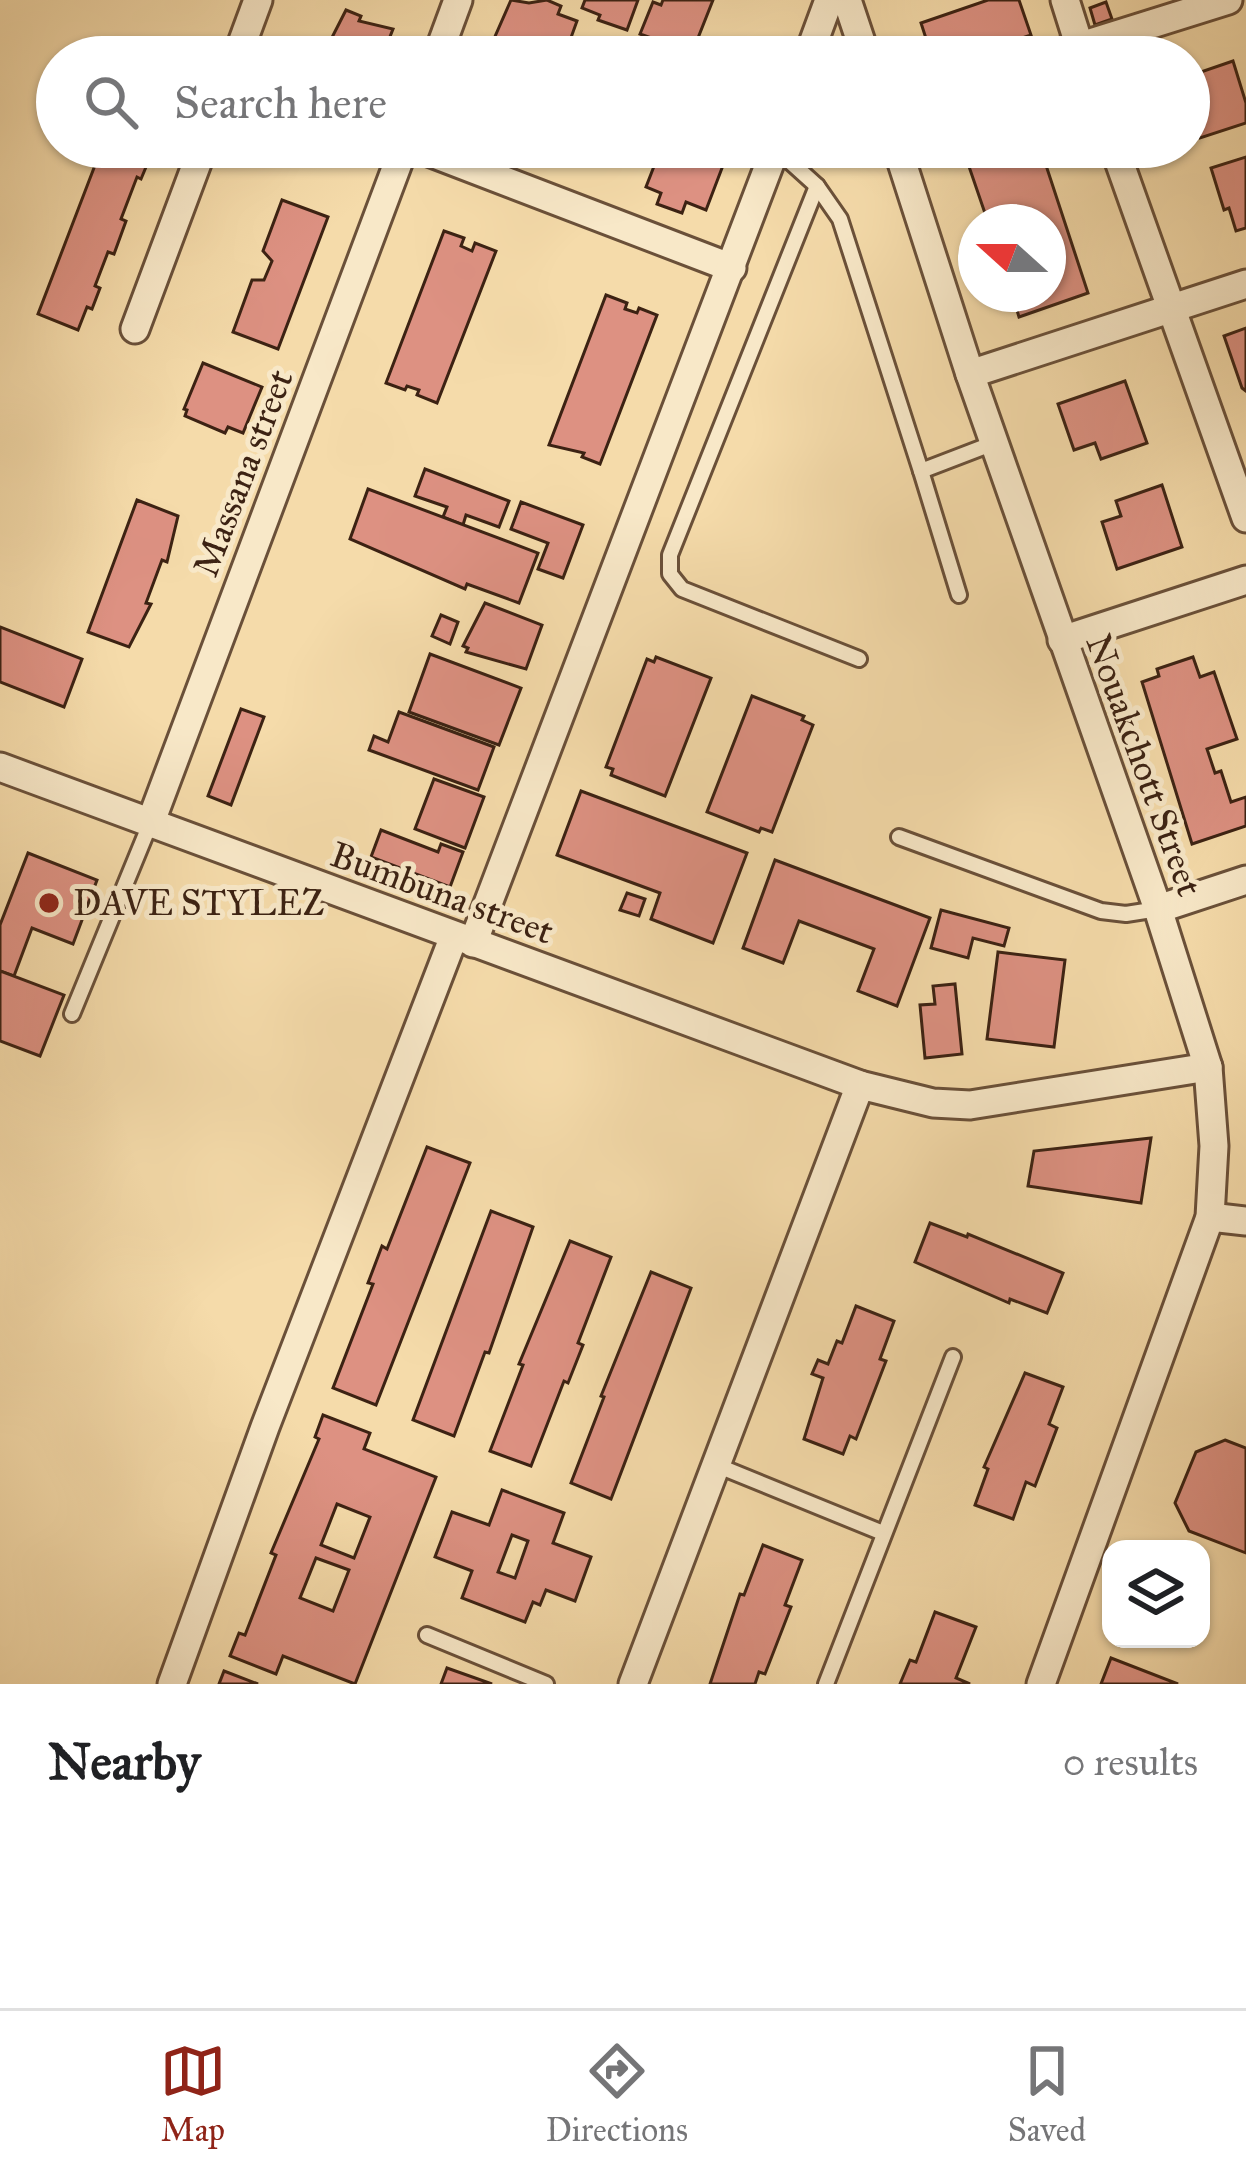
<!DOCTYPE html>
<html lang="en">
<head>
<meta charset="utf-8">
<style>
  :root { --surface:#fff; --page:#f6f6f6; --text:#202124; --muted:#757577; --line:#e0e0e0; --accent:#8f2418 }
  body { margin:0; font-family:"IM FELL Great Primer",serif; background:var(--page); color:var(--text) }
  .controls { position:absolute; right:36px; bottom:36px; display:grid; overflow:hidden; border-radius:24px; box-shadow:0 3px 9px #0004 }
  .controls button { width:108px; height:108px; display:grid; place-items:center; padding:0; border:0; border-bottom:3px solid var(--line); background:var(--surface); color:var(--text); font:60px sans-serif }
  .compass { position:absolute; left:958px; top:204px; width:108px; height:108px; border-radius:50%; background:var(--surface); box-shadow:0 3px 9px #0004; rotate:291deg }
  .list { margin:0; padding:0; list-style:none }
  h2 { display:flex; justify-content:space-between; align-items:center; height:156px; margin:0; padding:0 48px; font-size:51px }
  h2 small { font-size:39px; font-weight:400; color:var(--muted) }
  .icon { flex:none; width:66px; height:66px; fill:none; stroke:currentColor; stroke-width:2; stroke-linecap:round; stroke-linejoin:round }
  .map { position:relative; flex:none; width:1246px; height:1684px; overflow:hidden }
  .search { position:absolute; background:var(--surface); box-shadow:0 3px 9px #0004; left:36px; right:36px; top:36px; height:132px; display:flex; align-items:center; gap:30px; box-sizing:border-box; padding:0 42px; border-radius:66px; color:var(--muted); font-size:45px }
  .sheet { height:324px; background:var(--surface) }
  nav { display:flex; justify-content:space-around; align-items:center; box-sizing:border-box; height:168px; border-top:3px solid var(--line); background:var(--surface); font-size:33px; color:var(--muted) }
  nav a { display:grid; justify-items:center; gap:6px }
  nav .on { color:var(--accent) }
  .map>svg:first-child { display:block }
  .building { fill:#dd9182; stroke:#3c2213; stroke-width:3; fill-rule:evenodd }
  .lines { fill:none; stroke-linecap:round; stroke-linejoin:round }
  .service-casing { stroke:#6a5039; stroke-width:20 }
  .minor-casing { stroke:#6a5039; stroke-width:33 }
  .service { stroke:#f8e8c8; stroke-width:14 }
  .minor { stroke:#f8e8c8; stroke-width:27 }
  .poi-dot { fill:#8f2418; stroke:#f8e8c8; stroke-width:4.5 }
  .labels { text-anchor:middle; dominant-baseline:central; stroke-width:10; stroke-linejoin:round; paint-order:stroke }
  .street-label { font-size:36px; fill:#3c2213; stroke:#f8e8c8 }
  .poi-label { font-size:36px; fill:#3c2213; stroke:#f8e8c8; text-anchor:start }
</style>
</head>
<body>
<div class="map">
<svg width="1246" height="1684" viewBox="0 0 1246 1684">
  <rect width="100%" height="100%" fill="#f5dbaa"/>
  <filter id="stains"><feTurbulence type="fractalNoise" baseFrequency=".00167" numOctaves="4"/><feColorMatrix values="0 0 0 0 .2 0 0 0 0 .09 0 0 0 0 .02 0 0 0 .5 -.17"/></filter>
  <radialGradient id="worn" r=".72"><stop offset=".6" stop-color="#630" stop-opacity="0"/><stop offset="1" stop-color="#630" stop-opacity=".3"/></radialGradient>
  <g class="building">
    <path d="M511,0L529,3L547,0L561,6L558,14L577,21L564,57H486Z"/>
    <path d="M585,0H638L627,30L598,20L600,15L582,8Z"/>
    <path d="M663,0H713L694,48L673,40L671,45L640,34L653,2L661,5Z"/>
    <path d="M988,0H1019L1031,35L966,57H932L921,23Z"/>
    <path d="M1106,2L1112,19L1095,25L1090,8Z"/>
    <path d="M346,10L361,16L359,21L393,29L382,57H322Z"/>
    <path d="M1233,61L1246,103V123L1200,138L1189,113V76Z"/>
    <path d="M102,147H148L146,153L151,155L141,179L137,177L121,219L126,221L114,254L108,252L95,286L100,288L92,309L87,307L78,330L38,314Z"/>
    <path d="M656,147H730L706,210L686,202L682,213L657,204L661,193L646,187L658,156Z"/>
    <path d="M978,147H1040L1088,293L1019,317L1012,294H1048V222H988L964,152Z"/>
    <path d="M1246,157V228L1236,231L1229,208L1224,210L1211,168Z"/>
    <path d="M282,200L328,217L278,349L233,332L252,280H264L272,261L263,251Z"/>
    <path d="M444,231L464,238L461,246L472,251L475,243L496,251L437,403L417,395L419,390L407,386L405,390L386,383Z"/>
    <path d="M606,295L627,303L625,309L637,313L639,308L657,315L600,464L582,457L584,453L549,445Z"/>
    <path d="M1246,328V391L1242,388L1224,336Z"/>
    <path d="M203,363L262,387L243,433L228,427L225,433L185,416L187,410L184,409Z"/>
    <path d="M1125,381L1147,443L1101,459L1095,443L1074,450L1058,404Z"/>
    <path d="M425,469L509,501L499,527L466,515L463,525L443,517L447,507L415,496Z"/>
    <path d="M1162,485L1182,547L1117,569L1102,522L1121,516L1116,501Z"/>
    <path d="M368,489L538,553L519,603L467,584L465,589L350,539Z"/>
    <path d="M137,500L178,516L167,562L162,560L146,603L151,604L129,647L88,632Z"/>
    <path d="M521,502L583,525L563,578L538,569L548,543L511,529Z"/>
    <path d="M485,603L542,625L526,669L466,652L468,648L463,646Z"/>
    <path d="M441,615L458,622L450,644L432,636Z"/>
    <path d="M0,627L82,659L64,707L0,682Z"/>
    <path d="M430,654L521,688L499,745L409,712Z"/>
    <path d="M656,657L711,678L665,796L611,775L613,769L606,767L647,659L654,662Z"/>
    <path d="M1193,657L1200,677L1214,672L1237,739L1207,749L1215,773L1221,771L1231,802L1246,797V826L1192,844L1142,682L1159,676L1157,669Z"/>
    <path d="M752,696L804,716L802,720L813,725L772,832L761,828L759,832L707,812Z"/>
    <path d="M241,709L264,717L231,805L208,796Z"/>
    <path d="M399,712L494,747L478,790L369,750L374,736L388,742Z"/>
    <path d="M434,779L484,797L465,848L415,829Z"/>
    <path d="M581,791L747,853L713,943L651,919L660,893L557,855Z"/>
    <path d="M381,830L438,852L441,844L463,852L450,887L371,857Z"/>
    <path d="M28,853L97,880L73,944L32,928L14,976L0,971V925Z"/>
    <path d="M775,860L930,918L897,1006L858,991L874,949L799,921L783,963L743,948Z"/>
    <path d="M627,893L645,899L639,916L620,910Z"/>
    <path d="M941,910L1009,928L1004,946L973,938L968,958L931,948Z"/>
    <path d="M998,952L1065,960L1054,1047L987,1039Z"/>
    <path d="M0,971L64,995L40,1056L0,1041Z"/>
    <path d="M955,984L962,1054L925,1058L920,1005L935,1004L933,986Z"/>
    <path d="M1151,1138L1141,1203L1028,1186L1034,1151Z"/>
    <path d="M427,1147L470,1163L376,1405L333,1388L373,1284L368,1283L382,1246L387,1249Z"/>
    <path d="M491,1211L533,1227L489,1353L485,1352L454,1436L413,1420Z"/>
    <path d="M930,1223L967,1237L968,1234L1063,1273L1047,1313L1010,1299L1009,1303L915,1262Z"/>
    <path d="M570,1241L611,1257L578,1343L583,1345L568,1383L564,1381L531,1466L490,1451L523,1365L519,1364Z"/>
    <path d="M651,1272L691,1288L611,1499L571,1483L604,1397L601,1396Z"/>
    <path d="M856,1306L894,1321L880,1359L886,1361L856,1439L850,1436L843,1454L804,1439L823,1378L812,1374L818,1360L828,1364L837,1341L842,1343Z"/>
    <path d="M1025,1373L1063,1387L1049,1424L1057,1428L1035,1486L1026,1482L1013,1519L975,1505L988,1469L984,1467Z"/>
    <path d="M323,1415L370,1433L364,1449L436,1477L355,1684L283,1656L276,1674L230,1656L239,1633L245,1635L276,1555L271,1553L319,1439L315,1437ZM337,1504L370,1517L354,1558L321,1545ZM316,1558L349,1570L333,1611L300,1598Z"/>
    <path d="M1225,1440L1246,1448V1553L1189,1531L1175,1503L1196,1452Z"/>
    <path d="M502,1490L564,1513L553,1543L591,1557L575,1601L546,1590L540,1605L533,1602L525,1622L462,1598L472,1571L435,1557L452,1512L489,1525ZM512,1535L528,1541L515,1578L498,1572Z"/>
    <path d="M763,1545L802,1560L785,1605L791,1607L765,1674L759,1672L755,1684H710L740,1594L744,1595Z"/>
    <path d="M935,1612L976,1627L956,1678L970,1684H900L910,1660L916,1662Z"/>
    <path d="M1111,1658L1178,1684H1101Z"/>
    <path d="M447,1668L492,1684H441Z"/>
    <path d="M224,1671L258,1684H219Z"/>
  </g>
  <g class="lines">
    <defs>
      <g id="service">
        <path d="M775,148L817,186L840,219L921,471L994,443"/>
        <path d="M817,186L670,555V574L682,589L859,659"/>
        <path d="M921,471L959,595"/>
        <path d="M899,837L1101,911L1126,914L1158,909"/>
        <path d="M72,1014L150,824"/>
        <path d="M716,1465L883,1533"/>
        <path d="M427,1635L546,1684"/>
        <path d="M826,1684L953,1357"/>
      </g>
      <g id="minor">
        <path d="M847,0L866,57"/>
        <path d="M1065,0L1083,57"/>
        <path d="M237,57L258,0"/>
        <path d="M437,57L458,0"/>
        <path d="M808,57L829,0"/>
        <path d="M1046,57L1228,0"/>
        <path d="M416,147L732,268"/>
        <path d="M897,147L970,374L1158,909L1208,1067L1214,1146L1210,1217L1041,1684"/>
        <path d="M1114,147L1246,518"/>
        <path d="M135,329L203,147"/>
        <path d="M970,374L1246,284"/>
        <path d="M1062,640L1246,580"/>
        <path d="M0,767L860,1085"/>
        <path d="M150,824L404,147"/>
        <path d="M1158,909L1246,880"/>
        <path d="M473,943L776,147"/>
        <path d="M1210,1217L1246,1221"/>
        <path d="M172,1684L265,1427L454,936"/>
        <path d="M633,1684L860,1085L933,1103L970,1105L1208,1067"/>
      </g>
    </defs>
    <use href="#service" class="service-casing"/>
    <use href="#minor" class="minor-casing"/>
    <use href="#service" class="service"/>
    <use href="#minor" class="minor"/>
  </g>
  <circle class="poi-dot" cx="49" cy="903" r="12"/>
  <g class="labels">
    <g class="street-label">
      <text transform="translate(243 473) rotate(-69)">Massana street</text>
      <text transform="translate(1144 765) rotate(70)">Nouakchott Street</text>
      <text transform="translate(442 893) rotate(20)">Bumbuna street</text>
    </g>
    <g class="poi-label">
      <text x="73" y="903">DAVE STYLEZ</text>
    </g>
  </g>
  <rect width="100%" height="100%" filter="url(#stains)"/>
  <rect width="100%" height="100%" fill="url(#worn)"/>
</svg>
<div class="controls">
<button><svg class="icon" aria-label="layers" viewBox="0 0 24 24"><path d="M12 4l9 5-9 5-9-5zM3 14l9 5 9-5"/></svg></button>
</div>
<svg class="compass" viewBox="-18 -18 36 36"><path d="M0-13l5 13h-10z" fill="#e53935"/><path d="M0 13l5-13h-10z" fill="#757577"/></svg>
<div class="search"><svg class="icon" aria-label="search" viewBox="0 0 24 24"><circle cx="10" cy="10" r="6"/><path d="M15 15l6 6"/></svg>Search here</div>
</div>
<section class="sheet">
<h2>Nearby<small>0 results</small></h2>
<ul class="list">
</ul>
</section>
<nav>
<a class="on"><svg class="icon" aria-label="map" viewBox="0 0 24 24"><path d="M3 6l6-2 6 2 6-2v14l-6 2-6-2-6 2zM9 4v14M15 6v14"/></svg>Map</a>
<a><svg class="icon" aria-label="directions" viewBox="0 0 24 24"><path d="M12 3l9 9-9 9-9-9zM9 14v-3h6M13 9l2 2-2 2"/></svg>Directions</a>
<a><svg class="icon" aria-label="saved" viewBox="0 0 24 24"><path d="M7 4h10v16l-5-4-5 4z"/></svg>Saved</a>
</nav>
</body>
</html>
